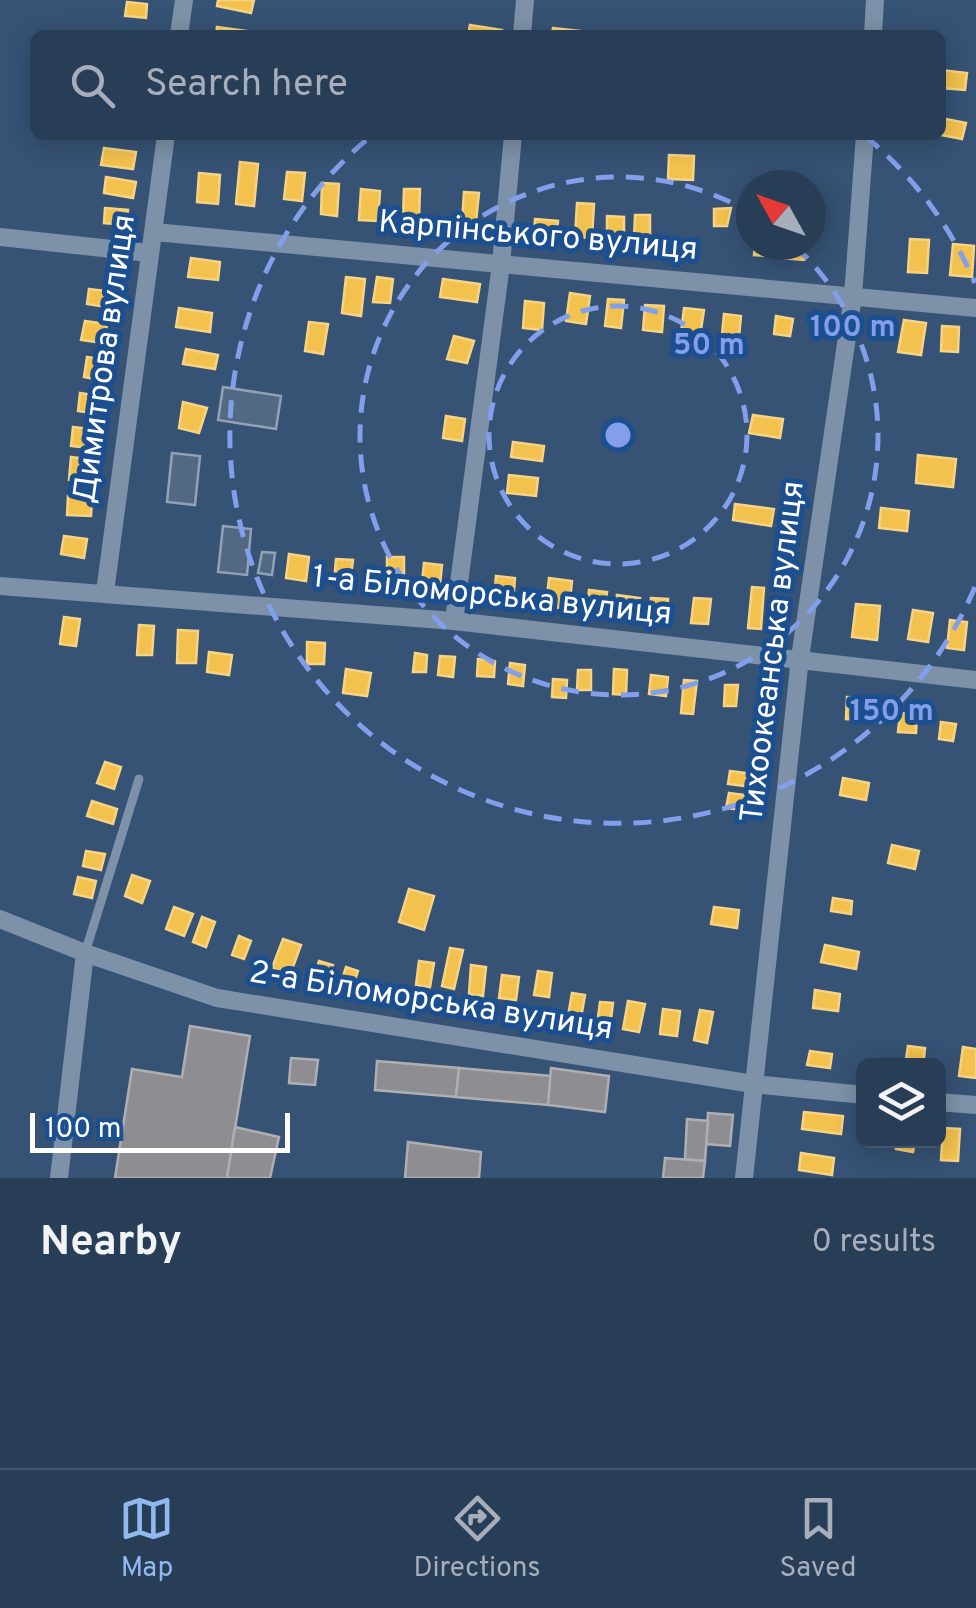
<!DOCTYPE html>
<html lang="en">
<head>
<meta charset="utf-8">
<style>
  :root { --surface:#283e57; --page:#344961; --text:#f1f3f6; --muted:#a5aeba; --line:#44576d; --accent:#90b9f0 }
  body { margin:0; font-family:Overpass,sans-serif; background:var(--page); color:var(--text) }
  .controls { position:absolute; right:30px; bottom:30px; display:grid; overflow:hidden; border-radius:15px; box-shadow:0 5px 25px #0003 }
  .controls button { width:90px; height:90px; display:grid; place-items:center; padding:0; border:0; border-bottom:2px solid var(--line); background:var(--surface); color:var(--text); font:50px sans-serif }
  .compass { position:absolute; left:736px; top:170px; width:90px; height:90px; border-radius:50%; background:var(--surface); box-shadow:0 5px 25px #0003; rotate:310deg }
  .scale { position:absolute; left:30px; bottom:25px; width:260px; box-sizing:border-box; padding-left:10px; border:5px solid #fff; border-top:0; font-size:28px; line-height:35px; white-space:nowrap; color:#fff; -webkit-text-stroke:8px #1b4f8f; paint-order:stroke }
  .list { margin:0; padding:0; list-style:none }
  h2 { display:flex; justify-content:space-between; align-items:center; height:130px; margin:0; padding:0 40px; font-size:42px }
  h2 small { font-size:32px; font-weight:400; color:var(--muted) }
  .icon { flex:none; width:55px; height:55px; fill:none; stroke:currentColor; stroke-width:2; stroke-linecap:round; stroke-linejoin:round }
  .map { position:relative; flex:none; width:976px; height:1178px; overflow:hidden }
  .search { position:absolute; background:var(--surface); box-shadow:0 5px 25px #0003; left:30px; right:30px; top:30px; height:110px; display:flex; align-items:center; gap:25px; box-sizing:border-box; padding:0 35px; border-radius:15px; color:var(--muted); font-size:38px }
  .sheet { height:290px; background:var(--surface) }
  nav { display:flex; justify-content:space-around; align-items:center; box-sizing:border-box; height:140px; border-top:2px solid var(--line); background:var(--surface); font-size:28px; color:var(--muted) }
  nav a { display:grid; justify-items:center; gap:5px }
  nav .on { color:var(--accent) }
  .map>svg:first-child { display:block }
  .homes { fill:#f2c14e; stroke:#f6d483; stroke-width:2.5 }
  .industry { fill:#8d8d92; stroke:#afafb3; stroke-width:2.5 }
  .building { fill:#526984; stroke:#92a2b6; stroke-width:2.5 }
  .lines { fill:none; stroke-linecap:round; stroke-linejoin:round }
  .lane { stroke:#7d92a8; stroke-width:9 }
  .street { stroke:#7d92a8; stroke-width:18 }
  .ring { fill:none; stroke:#839eea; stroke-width:5; stroke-dasharray:18 12 }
  .labels { text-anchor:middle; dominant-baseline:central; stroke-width:10; stroke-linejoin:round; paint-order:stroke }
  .street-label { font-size:32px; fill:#fff; stroke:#1b4f8f }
  .centre { fill:#839eea; stroke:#1b4f8f; stroke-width:5 }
  .ring-label { font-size:30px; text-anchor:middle; font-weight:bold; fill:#839eea; stroke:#1b4f8f; stroke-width:10; stroke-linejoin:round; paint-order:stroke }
</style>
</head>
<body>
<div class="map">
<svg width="976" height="1178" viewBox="0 0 976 1178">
  <rect width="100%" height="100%" fill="#365274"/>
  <g class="homes">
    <path d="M218,0H254L251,13L217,6Z"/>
    <path d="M127,2L147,4L146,18L125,16Z"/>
    <path d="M470,25L502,30L501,35H468Z"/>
    <path d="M217,27L277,35H216Z"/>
    <path d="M553,28L581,31L580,35H552Z"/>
    <path d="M941,70L967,73L965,90L941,88Z"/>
    <path d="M941,118L966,123L962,139L941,135Z"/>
    <path d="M104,148L136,152L133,169L101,165Z"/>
    <path d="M669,155L694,156L693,180L668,179Z"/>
    <path d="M240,162L258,164L254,206L236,204Z"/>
    <path d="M287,172L305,173L302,201L284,199Z"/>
    <path d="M199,173L220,175L218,204L197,202Z"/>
    <path d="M106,177L136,182L133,198L104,193Z"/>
    <path d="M322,183L339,184L337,216L321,214Z"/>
    <path d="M361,189L380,191L378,221L359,220Z"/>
    <path d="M404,189H420L419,219H403Z"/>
    <path d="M464,192L479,193L476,222L462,221Z"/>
    <path d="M577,203L594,204L592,238L575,237Z"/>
    <path d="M105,208L128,210L126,225L104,223Z"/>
    <path d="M731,208L727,226H714V209Z"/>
    <path d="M635,215H650V240L634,239Z"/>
    <path d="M607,216L624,217V241H607Z"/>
    <path d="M535,219L558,221L556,239L534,237Z"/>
    <path d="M910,239L929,240L927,273L908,272Z"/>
    <path d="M953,244L974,246L972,277L950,275Z"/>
    <path d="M755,245H769L768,256L754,255Z"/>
    <path d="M782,245H805L804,260L781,258Z"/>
    <path d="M191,258L220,262L218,280L188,277Z"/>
    <path d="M346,277L365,279L361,316L342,313Z"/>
    <path d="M377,277L393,279L390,303L373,302Z"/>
    <path d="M443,279L480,284L477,302L440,297Z"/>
    <path d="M89,289L115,292L113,308L87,304Z"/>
    <path d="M570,293L590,296L586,324L566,321Z"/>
    <path d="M608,299L624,300L621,328L605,326Z"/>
    <path d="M525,301L544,303L542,330L523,328Z"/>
    <path d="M645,305L664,306L662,332L643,330Z"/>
    <path d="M179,308L212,313L210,332L176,327Z"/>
    <path d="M684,308L704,310L700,336L681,333Z"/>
    <path d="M724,314L741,316L737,357L720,355Z"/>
    <path d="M776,316L793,319L790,336L774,334Z"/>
    <path d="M904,320L926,323L921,355L898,352Z"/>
    <path d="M85,321L107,324L104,343L81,340Z"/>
    <path d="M309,322L328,324L323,354L305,351Z"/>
    <path d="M942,326L959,327L958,352L941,351Z"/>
    <path d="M454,336L474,341L467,363L447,359Z"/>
    <path d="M186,349L218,355L215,369L183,364Z"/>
    <path d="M87,357L108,360L105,381L84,377Z"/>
    <path d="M80,393L107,397L104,415L78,411Z"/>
    <path d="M183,402L207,408L199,433L179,428Z"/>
    <path d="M753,415L783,419L780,438L749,433Z"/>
    <path d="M446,416L465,419L462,441L443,438Z"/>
    <path d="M73,427L100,430L98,449L71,446Z"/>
    <path d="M513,442L544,446L542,461L511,457Z"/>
    <path d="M918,455L956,459L953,487L916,483Z"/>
    <path d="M71,457L95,460L93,483L69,480Z"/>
    <path d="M509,475L538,478L536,496L507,493Z"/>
    <path d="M68,496L92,497L91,516L67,515Z"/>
    <path d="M735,504L774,509L771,526L733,520Z"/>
    <path d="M881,508L909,511L907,531L879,528Z"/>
    <path d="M64,536L87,539L84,558L61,554Z"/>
    <path d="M289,554L309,557L306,581L286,578Z"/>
    <path d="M387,557H404V587L387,586Z"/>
    <path d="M336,559L353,560L350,583L334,582Z"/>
    <path d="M424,563L442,565L439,594L421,592Z"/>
    <path d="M496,576L515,578L513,602L494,600Z"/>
    <path d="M549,578L572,581L569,609L546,606Z"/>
    <path d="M752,587L764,588L761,629L748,628Z"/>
    <path d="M589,590L607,592L604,613L587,611Z"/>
    <path d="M617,595L640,598L637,616L615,613Z"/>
    <path d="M651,598L668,599L667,619L650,618Z"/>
    <path d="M694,598L711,599L708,624L691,623Z"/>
    <path d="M856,604L880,606L877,640L852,637Z"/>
    <path d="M913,610L933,613L928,642L908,639Z"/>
    <path d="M64,617L80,619L76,646L60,644Z"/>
    <path d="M950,620L967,622L964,650L947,648Z"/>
    <path d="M139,625L154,626L152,655H137Z"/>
    <path d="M178,630L198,631L196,663H177Z"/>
    <path d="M307,642L325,643L324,664H307Z"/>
    <path d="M209,652L232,655L229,675L207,672Z"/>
    <path d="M415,653L427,655L426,672H413Z"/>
    <path d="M440,656L455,657L453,677L438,675Z"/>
    <path d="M478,659L495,661L494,677L477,676Z"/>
    <path d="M510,663L525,665L523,686L508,684Z"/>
    <path d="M346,669L371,673L367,696L343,693Z"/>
    <path d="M614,669L627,670L626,695L613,694Z"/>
    <path d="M578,670H591V690H577Z"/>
    <path d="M651,675L668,677L666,696L649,694Z"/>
    <path d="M553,679L567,680L566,698L552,697Z"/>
    <path d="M684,680L697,681L693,714L681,713Z"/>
    <path d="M725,685H738L736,706H724Z"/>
    <path d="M847,697L864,698L863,720L846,719Z"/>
    <path d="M900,713L917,715L916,733L898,732Z"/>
    <path d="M941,722L956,724L953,741L939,739Z"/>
    <path d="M105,762L121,767L114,789L97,783Z"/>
    <path d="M730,771L754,774L753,787L728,784Z"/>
    <path d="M843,778L869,783L866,800L840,795Z"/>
    <path d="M729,793L753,796L750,811L726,808Z"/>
    <path d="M92,801L117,809L113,824L87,816Z"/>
    <path d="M892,845L919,851L915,869L888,863Z"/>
    <path d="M86,851L105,854L101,870L83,866Z"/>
    <path d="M132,875L150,881L142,903L125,896Z"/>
    <path d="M78,877L96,881L92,898L74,894Z"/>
    <path d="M409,889L434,896L424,930L399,922Z"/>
    <path d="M833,898L852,901L851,914L831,911Z"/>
    <path d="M174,907L193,914L184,936L166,929Z"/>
    <path d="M714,907L739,910L737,928L711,924Z"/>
    <path d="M202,917L215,922L206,947L193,942Z"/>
    <path d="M239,936L251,941L244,959L232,955Z"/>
    <path d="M283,939L301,945L290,975L272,968Z"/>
    <path d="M825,945L859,952L856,969L821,962Z"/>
    <path d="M450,948L463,950L454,989L442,986Z"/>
    <path d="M319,961L333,965L326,989L312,984Z"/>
    <path d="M419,961L434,963L430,987L416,985Z"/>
    <path d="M471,965L486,967L483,996L469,994Z"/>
    <path d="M346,967L358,971L351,991L339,988Z"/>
    <path d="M538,971L552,973L549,997L534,995Z"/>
    <path d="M502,975L519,977L516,1000L499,998Z"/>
    <path d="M815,990L840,994L838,1011L813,1008Z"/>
    <path d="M572,993L585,995L581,1018L568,1016Z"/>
    <path d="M628,1001L645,1004L639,1032L623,1029Z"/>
    <path d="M600,1002L613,1003L610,1027L597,1025Z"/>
    <path d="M663,1009L680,1011L677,1036L660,1034Z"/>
    <path d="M700,1010L713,1012L707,1043L694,1040Z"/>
    <path d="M908,1046L925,1048L923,1066H905Z"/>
    <path d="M963,1047L976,1049V1078L959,1076Z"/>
    <path d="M810,1051L832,1054L830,1068L807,1065Z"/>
    <path d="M804,1112L843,1116L841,1134L802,1129Z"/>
    <path d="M943,1128L960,1129L958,1161L941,1160Z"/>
    <path d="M897,1140H915L913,1152L896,1149Z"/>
    <path d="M801,1153L834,1158L832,1175L799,1170Z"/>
  </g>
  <g class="industry">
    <path d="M190,1026L250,1036L227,1178H115L132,1069L182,1077Z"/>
    <path d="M291,1058L318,1060L315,1085L289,1083Z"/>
    <path d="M377,1061L459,1068L456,1097L375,1090Z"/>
    <path d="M459,1068L551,1076L548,1105L456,1097Z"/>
    <path d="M551,1068L609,1076L605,1112L548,1105Z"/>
    <path d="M708,1113L733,1115L730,1146L706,1144Z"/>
    <path d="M687,1119L708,1121L705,1161L685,1159Z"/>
    <path d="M235,1127L279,1137L270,1178H227Z"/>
    <path d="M408,1142L481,1152L479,1178H405Z"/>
    <path d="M665,1158L705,1161L703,1178H663Z"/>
  </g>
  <g class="building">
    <path d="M223,387L281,396L276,429L218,420Z"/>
    <path d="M172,453L200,456L195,505L167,502Z"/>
    <path d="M223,526L251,529L247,575L218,572Z"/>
    <path d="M262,552L275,553L272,575L258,573Z"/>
  </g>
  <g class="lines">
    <path class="lane" d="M85,953L139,779"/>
    <g class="street">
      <path d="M179,35L184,0"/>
      <path d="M522,35L525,0"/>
      <path d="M873,35L875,0"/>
      <path d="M154,232L976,308"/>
      <path d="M0,237L149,253"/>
      <path d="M0,586L454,621L976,680"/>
      <path d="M105,592L166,135"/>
      <path d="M454,621L501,264L513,135"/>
      <path d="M0,919L85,953L217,998L753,1084L864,1095"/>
      <path d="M938,1102L976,1105"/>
      <path d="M59,1178L85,953"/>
      <path d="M744,1178L800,658L853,296L865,135"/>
    </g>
  </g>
  <g class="ring">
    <circle cx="618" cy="435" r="129"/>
    <path d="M795 246A259 259 0 1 1 749 212"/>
    <path d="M975 587A388 388 0 1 1 371 136M865 136A388 388 0 0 1 975 283"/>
  </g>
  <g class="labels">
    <g class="street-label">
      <text transform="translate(538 237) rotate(5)">Карпінського вулиця</text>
      <text transform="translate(106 359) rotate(-82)">Димитрова вулиця</text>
      <text transform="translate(492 597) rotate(6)">1-а Біломорська вулиця</text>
      <text transform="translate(774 652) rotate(-83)">Тихоокеанська вулиця</text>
      <text transform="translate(431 1002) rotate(9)">2-а Біломорська вулиця</text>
    </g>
  </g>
  <circle cx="618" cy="435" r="15" class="centre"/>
  <g class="ring-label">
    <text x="853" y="336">100 m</text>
    <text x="709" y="354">50 m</text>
    <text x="892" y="720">150 m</text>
  </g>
</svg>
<div class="controls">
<button><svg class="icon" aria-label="layers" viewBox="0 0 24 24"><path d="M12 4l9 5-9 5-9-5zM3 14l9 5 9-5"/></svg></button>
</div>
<svg class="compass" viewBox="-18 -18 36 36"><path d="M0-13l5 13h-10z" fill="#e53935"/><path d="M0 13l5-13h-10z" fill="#a5aeba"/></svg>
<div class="scale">100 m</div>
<div class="search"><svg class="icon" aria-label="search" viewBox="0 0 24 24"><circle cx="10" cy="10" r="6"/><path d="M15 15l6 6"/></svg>Search here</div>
</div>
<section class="sheet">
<h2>Nearby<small>0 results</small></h2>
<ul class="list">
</ul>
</section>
<nav>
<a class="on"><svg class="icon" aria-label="map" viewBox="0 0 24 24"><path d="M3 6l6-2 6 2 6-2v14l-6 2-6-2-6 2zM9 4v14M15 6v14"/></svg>Map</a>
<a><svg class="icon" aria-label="directions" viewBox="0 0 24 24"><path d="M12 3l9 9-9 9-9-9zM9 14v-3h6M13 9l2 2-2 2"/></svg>Directions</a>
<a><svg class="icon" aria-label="saved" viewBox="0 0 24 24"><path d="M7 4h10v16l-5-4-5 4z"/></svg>Saved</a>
</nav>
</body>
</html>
